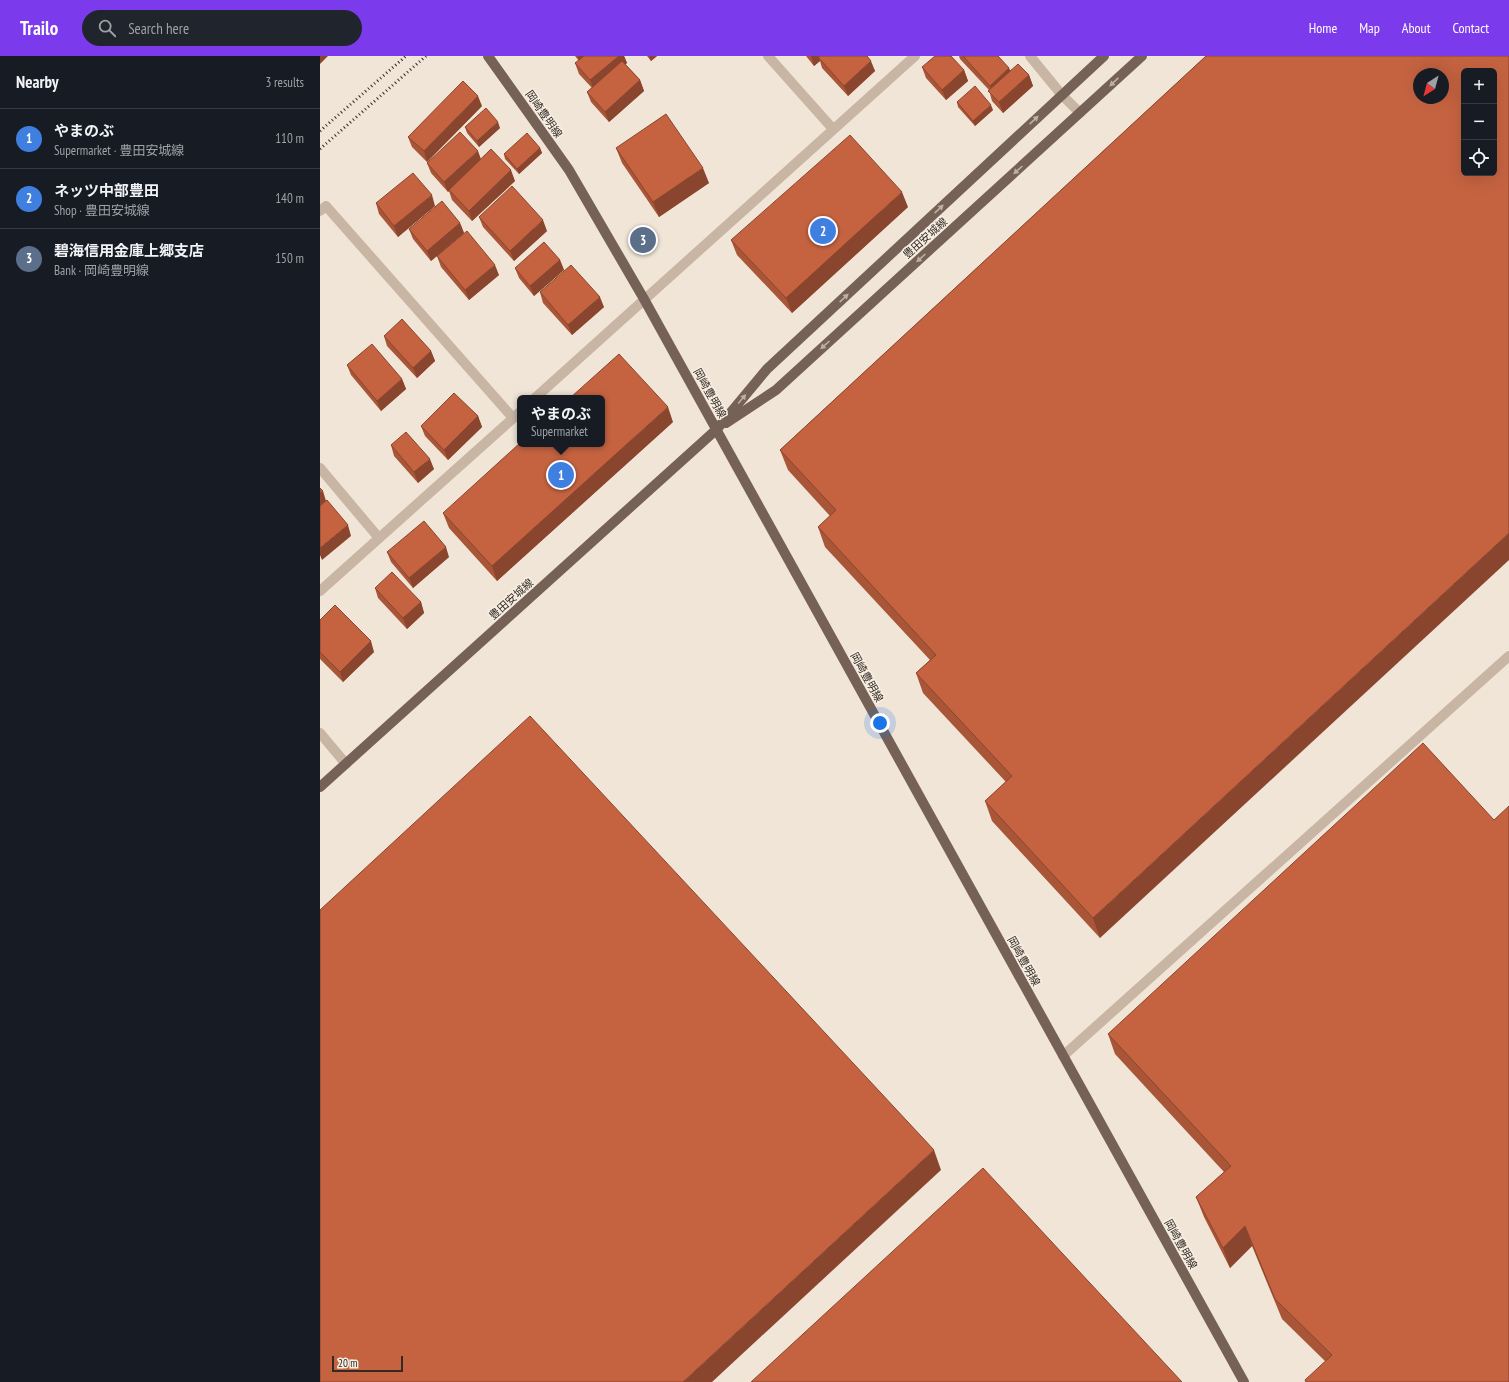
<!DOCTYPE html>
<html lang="en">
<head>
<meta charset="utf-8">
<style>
  :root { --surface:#171b24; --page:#20242c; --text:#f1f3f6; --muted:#9ea1a6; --line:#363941; --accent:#7c3aed }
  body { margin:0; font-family:"PT Sans Narrow","Noto Sans JP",sans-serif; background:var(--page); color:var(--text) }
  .controls { position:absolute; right:12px; top:12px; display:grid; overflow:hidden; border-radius:6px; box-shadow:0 4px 16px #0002 }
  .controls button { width:36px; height:36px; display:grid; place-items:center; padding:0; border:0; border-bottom:1px solid var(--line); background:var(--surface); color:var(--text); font:20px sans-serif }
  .compass { position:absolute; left:1093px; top:12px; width:36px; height:36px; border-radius:50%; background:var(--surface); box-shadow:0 4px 16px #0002; rotate:216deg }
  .scale { position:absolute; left:12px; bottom:10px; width:71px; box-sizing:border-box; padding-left:4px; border:2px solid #332a25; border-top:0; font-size:11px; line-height:14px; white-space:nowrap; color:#332a25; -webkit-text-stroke:3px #f8efe3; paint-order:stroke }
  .you { position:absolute; left:560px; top:667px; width:14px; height:14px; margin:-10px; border:3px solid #fff; border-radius:50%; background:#1a73e8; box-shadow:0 0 0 6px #1a73e833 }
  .badge { display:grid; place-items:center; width:26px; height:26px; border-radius:50%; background:var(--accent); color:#fff; font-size:13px; font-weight:700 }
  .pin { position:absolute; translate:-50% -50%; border:2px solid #fff; box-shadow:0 1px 4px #0006 }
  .popup { position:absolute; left:197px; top:339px; width:88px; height:52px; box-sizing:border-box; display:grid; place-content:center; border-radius:6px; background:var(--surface); filter:drop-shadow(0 1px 3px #0005); font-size:13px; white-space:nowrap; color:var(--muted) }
  .popup b { font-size:15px; color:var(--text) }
  .popup::after { content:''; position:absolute; left:50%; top:100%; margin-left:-8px; border:8px solid transparent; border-top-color:var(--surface) }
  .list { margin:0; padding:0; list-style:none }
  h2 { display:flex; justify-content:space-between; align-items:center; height:52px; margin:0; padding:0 16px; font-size:17px }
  h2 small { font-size:13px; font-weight:400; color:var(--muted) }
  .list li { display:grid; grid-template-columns:26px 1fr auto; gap:12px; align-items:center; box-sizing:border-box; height:60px; padding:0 16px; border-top:1px solid var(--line) }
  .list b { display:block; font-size:15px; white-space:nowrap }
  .list p { margin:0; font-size:13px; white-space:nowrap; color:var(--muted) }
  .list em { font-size:13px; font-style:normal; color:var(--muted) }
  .icon { flex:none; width:22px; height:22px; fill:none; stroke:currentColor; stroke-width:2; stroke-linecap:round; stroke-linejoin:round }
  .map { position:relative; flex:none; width:1189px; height:1326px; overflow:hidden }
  header { display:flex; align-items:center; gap:24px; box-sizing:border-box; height:56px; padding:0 20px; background:var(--accent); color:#fff }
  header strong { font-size:19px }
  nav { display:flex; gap:22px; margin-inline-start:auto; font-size:14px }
  .search { width:280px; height:36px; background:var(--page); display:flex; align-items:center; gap:10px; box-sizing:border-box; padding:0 14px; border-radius:22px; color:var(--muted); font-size:15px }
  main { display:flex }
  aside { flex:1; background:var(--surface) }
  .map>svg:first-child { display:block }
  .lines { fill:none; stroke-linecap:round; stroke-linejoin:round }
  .minor { stroke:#c8b5a4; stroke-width:10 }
  .major { stroke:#756156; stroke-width:10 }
  .rail { stroke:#332a25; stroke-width:3; stroke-dasharray:1 3; stroke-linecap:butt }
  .wall { fill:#a95538 }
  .shaded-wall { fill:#8a452e }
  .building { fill:#c56341; stroke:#8a452e; fill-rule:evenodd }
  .oneway { fill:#bdafa4 }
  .labels { text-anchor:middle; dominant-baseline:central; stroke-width:3; stroke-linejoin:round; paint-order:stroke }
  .street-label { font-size:11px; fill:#332a25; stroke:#f8efe3 }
</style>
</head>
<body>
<header>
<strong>Trailo</strong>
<div class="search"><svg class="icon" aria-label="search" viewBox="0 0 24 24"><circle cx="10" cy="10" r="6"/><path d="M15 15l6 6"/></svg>Search here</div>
<nav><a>Home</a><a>Map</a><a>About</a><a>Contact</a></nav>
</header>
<main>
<aside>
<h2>Nearby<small>3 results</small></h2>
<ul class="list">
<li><span class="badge" style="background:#3f7fe0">1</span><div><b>やまのぶ</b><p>Supermarket · 豊田安城線</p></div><em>110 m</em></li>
<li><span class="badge" style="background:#3f7fe0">2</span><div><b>ネッツ中部豊田</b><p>Shop · 豊田安城線</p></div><em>140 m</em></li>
<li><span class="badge" style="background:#5c6f8a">3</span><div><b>碧海信用金庫上郷支店</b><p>Bank · 岡崎豊明線</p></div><em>150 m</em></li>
</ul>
</aside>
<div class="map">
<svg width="1189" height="1326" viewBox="0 0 1189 1326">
  <rect width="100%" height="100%" fill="#f0e5d7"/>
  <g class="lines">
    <g class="minor">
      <path d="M448,0L513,73"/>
      <path d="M710,0L741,38L760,57"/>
      <path d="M0,155L6,150L193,362"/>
      <path d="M215,342L595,0"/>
      <path d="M0,412L59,482"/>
      <path d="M0,535L200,356"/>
      <path d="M0,677L26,708"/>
      <path d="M743,1000L1189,600"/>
    </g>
    <g class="major">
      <path d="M168,0L249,114L324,243L924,1326"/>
      <path d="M406,367L456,334L822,0"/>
      <path d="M0,731L397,373L447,313L784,0"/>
    </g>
    <g class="rail">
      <path d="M0,75L86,0"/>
      <path d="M0,93L106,0"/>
    </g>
  </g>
  <g class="wall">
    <path d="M255,0H304L307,7L305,8L320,24L324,35L289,66L271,46L267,36L272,32L259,18L255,7L259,5Z"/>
    <path d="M327,0H337L331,5Z"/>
    <path d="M486,0H547L555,15L528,40L502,12L500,5L494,10Z"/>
    <path d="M639,0H678L690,14L709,19L713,30L683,57L672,45L669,34L640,3Z"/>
    <path d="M886,0L780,882L672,765L665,745L686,726L603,637L596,617L610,604L505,491L498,471L510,460L468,414L460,394Z"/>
    <path d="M602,11L644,14L648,25L626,44L606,22Z"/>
    <path d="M637,46L673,54L655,70L638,51Z"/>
    <path d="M162,50L107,106L92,91L88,81Z"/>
    <path d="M145,71L180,72L159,91L147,77Z"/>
    <path d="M220,92L222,97L199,118L185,103L184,98Z"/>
    <path d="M296,92L389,127L339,161L302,107Z"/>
    <path d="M161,103L195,125L152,165L132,144L129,135L128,136L111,117L107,107Z"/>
    <path d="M56,147L115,150L78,181L59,158Z"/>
    <path d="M588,151L472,257L417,199L411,184Z"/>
    <path d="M159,161L227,175L194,205L163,171Z"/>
    <path d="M140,167L144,177L111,205L93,183L89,173Z"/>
    <path d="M117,200L179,219L149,244L121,211Z"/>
    <path d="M240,204L244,214L214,240L199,222L195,212Z"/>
    <path d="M220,236L284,251L252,279L223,247Z"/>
    <path d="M64,280L111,295L115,305L97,322L67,290Z"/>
    <path d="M27,309L82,323L86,333L61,355L31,319Z"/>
    <path d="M158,360L162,371L128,404L105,380L101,370Z"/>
    <path d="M353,366L177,525L129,472L123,457Z"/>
    <path d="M71,389L114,413L98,427L74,400Z"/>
    <path d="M67,496L129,501L93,532L71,506Z"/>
    <path d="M55,532L101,546L104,557L87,573L58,542Z"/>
    <path d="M0,564L54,596L23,626L0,603Z"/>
    <path d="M788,978L1189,1326L1005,1305L962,1263L932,1190L910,1212L884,1161L876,1141L904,1116L795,998Z"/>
  </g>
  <g class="shaded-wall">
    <path d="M0,0H8L0,8Z"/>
    <path d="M257,0H268L260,6Z"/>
    <path d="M299,0H304L307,7L274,35L270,24Z"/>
    <path d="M329,0H337L331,5Z"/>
    <path d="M491,0H506L498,1L500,5L494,10Z"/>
    <path d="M551,5L555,15L528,40L524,30Z"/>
    <path d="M689,12L693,22L674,40L670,30Z"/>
    <path d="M644,14L648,25L626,44L622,34Z"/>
    <path d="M709,19L713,30L683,57L679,46Z"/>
    <path d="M320,24L324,35L289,66L285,56Z"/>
    <path d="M158,40L162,50L107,106L104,95Z"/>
    <path d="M671,49L673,54L655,70L653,65Z"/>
    <path d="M178,66L180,72L159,91L157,85Z"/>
    <path d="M220,92L222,97L199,118L197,113Z"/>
    <path d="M158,95L162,106L129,134V135L128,136L124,126Z"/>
    <path d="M383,112L389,127L339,161L333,146Z"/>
    <path d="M191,114L195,125L152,165L149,155Z"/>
    <path d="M582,136L588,151L472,257L466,242Z"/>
    <path d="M112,139L115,150L78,181L74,170Z"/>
    <path d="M223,164L227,175L194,205L190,195Z"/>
    <path d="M140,167L144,177L111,205L107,195Z"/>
    <path d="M240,204L244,214L214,240L210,230Z"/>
    <path d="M175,209L179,219L149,244L145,234Z"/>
    <path d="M280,241L284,251L252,279L248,269Z"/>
    <path d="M111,295L115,305L97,322L93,312Z"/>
    <path d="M82,323L86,333L61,355L57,345Z"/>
    <path d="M348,351L353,366L177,525L172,510Z"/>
    <path d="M158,360L162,371L128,404L124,394Z"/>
    <path d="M110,403L114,413L98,427L94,416Z"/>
    <path d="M3,435L6,445L0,451V437Z"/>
    <path d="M28,469L31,480L2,504L0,499V492Z"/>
    <path d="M1189,477V504L780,882L773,862Z"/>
    <path d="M126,491L129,501L93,532L89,522Z"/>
    <path d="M101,546L104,557L87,573L83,562Z"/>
    <path d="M51,585L54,596L23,626L20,616Z"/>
    <path d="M614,1094L621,1114L392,1326H363Z"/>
    <path d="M925,1170L932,1190L910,1212L903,1192Z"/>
  </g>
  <g class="building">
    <path d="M264,0H299L270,24L255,7Z"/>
    <path d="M500,0H547L551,5L524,30L498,1Z"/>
    <path d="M615,0H631L644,14L622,34L602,11Z"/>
    <path d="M643,0H678L689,12L670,30Z"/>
    <path d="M886,0H1189V477L773,862L665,745L692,720L596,617L616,599L498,471L516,454L460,394ZM1144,15H1174V117H1144ZM1099,18H1123V42H1099Z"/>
    <path d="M302,5L320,24L285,56L267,36Z"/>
    <path d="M698,8L709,19L679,46L668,35Z"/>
    <path d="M143,25L158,40L104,95L88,81Z"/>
    <path d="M655,30L671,49L653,65L637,46Z"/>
    <path d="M166,52L178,66L157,85L145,71Z"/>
    <path d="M346,58L383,112L333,146L296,92Z"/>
    <path d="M140,76L158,95L124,126L107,107Z"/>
    <path d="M207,77L220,92L197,113L184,98Z"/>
    <path d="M530,79L582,136L466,242L411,184Z"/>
    <path d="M171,93L191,114L149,155L129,134Z"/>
    <path d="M93,117L112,139L74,170L56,147Z"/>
    <path d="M192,130L223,164L190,195L159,161Z"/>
    <path d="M122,145L140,167L107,195L89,173Z"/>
    <path d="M147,175L175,209L145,234L117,200Z"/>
    <path d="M224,186L240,204L210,230L195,212Z"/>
    <path d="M251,209L280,241L248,269L220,236Z"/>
    <path d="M82,263L111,295L93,312L64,280Z"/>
    <path d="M52,288L82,323L57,345L27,309Z"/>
    <path d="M299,298L348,351L172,510L123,457L200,387V388H282V342H250Z"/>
    <path d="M134,337L158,360L124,394L101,370Z"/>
    <path d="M86,376L110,403L94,416L71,389Z"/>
    <path d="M0,432L3,435L0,437Z"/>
    <path d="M7,444L28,469L0,492V450Z"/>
    <path d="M104,465L126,491L89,522L67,496Z"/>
    <path d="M72,516L101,546L83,562L55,532Z"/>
    <path d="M15,549L51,585L20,616L0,596V564Z"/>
    <path d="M210,660L614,1094L363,1326H0V854Z"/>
    <path d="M1103,687L1174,764L1189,750V1326H986L985,1324L1012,1299L955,1243L925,1170L903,1192L876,1141L911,1110L788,978Z"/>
    <path d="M663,1112L862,1326H431Z"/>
  </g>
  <defs><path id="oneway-solid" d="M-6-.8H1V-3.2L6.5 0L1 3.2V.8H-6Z"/></defs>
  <g class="oneway">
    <use href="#oneway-solid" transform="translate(794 26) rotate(137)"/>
    <use href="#oneway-solid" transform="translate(714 64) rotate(-43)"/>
    <use href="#oneway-solid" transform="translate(698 114) rotate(138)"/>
    <use href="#oneway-solid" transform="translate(619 153) rotate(-43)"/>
    <use href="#oneway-solid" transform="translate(601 202) rotate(138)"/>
    <use href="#oneway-solid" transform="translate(524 242) rotate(-43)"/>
    <use href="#oneway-solid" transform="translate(505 289) rotate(138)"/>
    <use href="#oneway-solid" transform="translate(422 343) rotate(-50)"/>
  </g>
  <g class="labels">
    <g class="street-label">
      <text transform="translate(224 58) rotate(55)">岡崎豊明線</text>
      <text transform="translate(605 182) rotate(-42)">豊田安城線</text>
      <text transform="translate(390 337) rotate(61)">岡崎豊明線</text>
      <text transform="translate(191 543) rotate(-42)">豊田安城線</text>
      <text transform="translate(547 621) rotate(61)">岡崎豊明線</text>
      <text transform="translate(704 905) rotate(61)">岡崎豊明線</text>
      <text transform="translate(861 1188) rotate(61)">岡崎豊明線</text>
    </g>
  </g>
</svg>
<div class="controls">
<button>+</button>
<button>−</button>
<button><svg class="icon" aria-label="locate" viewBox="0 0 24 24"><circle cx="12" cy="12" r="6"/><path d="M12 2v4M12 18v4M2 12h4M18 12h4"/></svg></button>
</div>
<svg class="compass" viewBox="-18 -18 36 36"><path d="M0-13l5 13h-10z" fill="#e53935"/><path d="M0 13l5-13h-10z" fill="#9ea1a6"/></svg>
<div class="scale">20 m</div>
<div class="you"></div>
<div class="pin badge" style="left:241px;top:419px;background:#3f7fe0">1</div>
<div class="popup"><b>やまのぶ</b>Supermarket</div>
<div class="pin badge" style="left:503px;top:175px;background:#3f7fe0">2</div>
<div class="pin badge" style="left:323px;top:184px;background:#5c6f8a">3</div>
</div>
</main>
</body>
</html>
